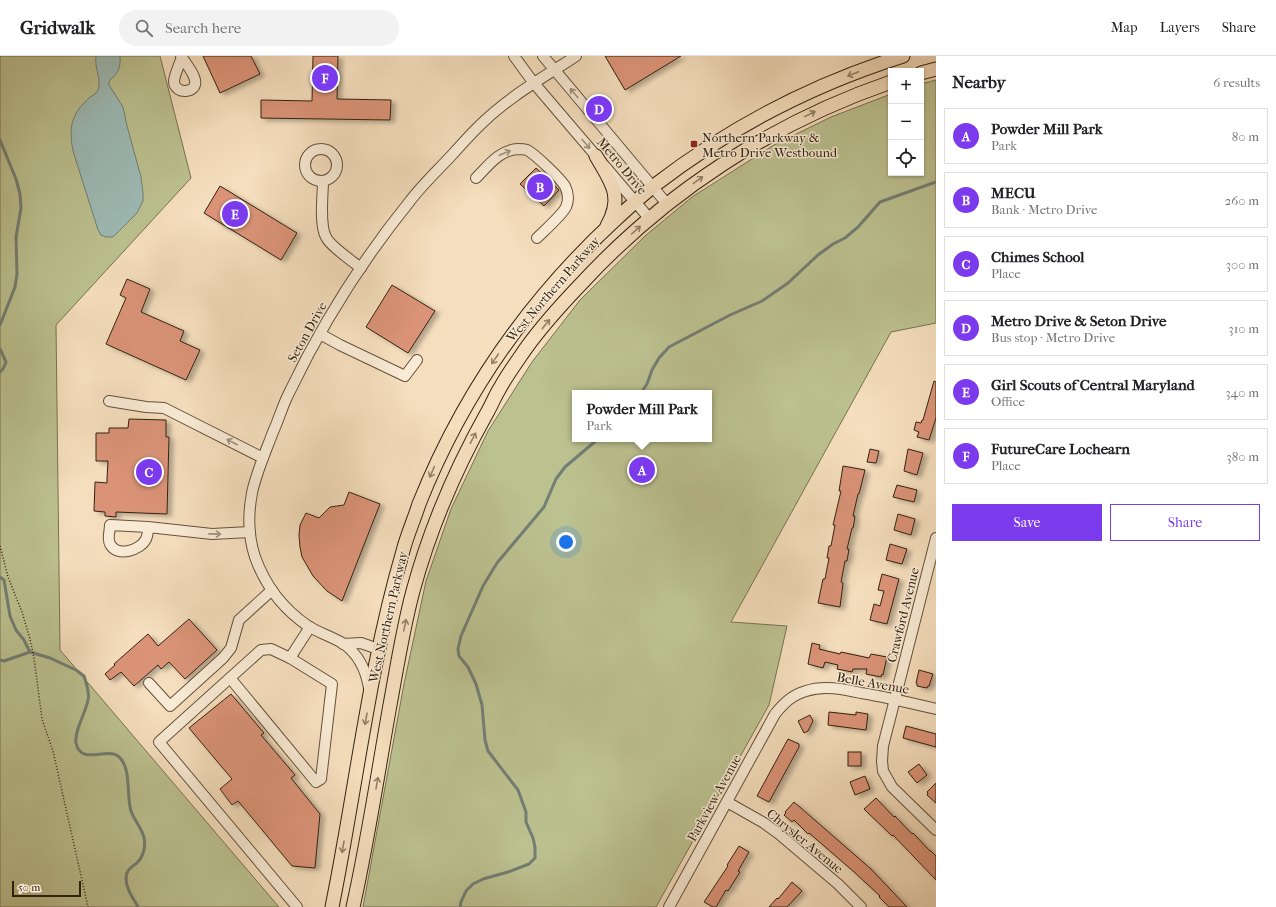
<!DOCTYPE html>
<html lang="en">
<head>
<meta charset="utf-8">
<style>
  :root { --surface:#fff; --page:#f2f2f2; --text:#202124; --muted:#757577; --line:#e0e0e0; --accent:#7c3aed }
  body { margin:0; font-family:"IM FELL French Canon",serif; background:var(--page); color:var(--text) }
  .controls { position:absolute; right:12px; top:12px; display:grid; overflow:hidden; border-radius:0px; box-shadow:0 1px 3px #0004 }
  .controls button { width:36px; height:36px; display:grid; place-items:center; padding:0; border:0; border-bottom:1px solid var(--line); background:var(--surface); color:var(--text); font:20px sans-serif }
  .scale { position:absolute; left:12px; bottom:10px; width:69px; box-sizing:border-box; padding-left:4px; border:2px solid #342211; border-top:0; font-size:11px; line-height:14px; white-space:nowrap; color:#342211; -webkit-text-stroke:3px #f8ead4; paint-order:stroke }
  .you { position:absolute; left:566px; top:486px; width:14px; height:14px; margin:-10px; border:3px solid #fff; border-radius:50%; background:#1a73e8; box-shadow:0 0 0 6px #1a73e833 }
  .badge { display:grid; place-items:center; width:26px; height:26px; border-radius:50%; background:var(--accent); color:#fff; font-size:13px; font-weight:700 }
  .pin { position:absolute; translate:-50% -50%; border:2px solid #fff; box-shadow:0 1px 4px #0006 }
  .popup { position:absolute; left:572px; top:334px; width:140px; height:52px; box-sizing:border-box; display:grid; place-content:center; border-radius:0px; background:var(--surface); filter:drop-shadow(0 1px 3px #0005); font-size:13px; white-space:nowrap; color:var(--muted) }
  .popup b { font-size:15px; color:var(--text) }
  .popup::after { content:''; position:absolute; left:50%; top:100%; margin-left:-8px; border:8px solid transparent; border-top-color:var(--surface) }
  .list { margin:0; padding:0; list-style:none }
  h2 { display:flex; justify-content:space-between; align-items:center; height:52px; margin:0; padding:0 16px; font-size:17px }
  h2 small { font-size:13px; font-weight:400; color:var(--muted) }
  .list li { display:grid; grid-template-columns:26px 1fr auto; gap:12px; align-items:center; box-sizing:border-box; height:56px; margin:0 8px 8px; padding:0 8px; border:1px solid var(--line); border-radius:0px }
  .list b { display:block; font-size:15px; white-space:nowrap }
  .list p { margin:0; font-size:13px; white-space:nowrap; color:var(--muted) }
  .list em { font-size:13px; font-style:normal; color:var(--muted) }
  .actions { display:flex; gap:8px; padding:12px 16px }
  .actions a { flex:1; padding:9px 0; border:1px solid var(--accent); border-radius:0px; text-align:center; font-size:14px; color:var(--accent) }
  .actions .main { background:var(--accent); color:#fff }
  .icon { flex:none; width:22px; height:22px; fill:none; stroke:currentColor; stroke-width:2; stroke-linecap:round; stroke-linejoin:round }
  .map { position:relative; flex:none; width:936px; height:851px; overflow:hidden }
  header { display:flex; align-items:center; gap:24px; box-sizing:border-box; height:56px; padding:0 20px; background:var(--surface); border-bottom:1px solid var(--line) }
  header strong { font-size:19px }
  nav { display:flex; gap:22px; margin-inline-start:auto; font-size:14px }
  .search { width:280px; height:36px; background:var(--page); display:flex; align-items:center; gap:10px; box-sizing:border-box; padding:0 14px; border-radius:22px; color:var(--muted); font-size:15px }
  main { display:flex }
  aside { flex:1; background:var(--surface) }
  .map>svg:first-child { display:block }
  .green { fill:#bcc190; stroke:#787250; fill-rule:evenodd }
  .water { fill:#9dbbb6; stroke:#737e74 }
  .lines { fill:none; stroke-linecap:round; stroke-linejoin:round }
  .stream { stroke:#737e74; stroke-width:3 }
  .building { fill:#da9377; stroke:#342211; filter:url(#shadow) }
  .minor-casing { stroke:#64513c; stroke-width:12 }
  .major-casing { stroke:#342211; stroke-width:15 }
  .path { stroke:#342211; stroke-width:1.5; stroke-dasharray:1 2; stroke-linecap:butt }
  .minor { stroke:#f8ead4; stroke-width:10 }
  .major { stroke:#f5debd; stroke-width:13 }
  .oneway { stroke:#948067 }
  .oneway2 { stroke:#a0907c }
  .poi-dot { fill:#8f2418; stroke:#f8ead4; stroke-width:1.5 }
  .labels { text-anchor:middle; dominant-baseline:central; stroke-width:3; stroke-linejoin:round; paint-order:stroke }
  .poi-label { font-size:13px; fill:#342211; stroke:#f8ead4; text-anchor:start }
  .street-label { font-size:13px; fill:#342211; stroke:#f8ead4 }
</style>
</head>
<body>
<header>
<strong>Gridwalk</strong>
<div class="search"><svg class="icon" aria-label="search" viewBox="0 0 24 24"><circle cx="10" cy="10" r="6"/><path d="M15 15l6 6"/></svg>Search here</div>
<nav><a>Map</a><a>Layers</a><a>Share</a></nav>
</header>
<main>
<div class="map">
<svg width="936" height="851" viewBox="0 0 936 851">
  <defs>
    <filter id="shadow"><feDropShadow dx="4.5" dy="2.5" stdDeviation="2" flood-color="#0004"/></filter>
  </defs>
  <rect width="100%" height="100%" fill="#f5debd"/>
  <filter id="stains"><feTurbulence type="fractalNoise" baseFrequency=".005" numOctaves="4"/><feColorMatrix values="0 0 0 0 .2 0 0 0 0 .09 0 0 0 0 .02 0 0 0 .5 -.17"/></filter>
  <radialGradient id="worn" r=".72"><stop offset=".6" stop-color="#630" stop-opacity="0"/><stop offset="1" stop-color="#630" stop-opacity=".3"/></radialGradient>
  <g class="green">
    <path d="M0,0H160L191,122L56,269L60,594L279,851H0Z"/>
    <path d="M936,24V267L891,276L731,566L787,570L769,649L656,851H363L404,628L426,525L451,453L488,375L532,306L580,244L645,180L692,141L774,89L831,61L891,38V117H921V28ZM575,337H709V383H575Z"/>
  </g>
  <path class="water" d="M96,0H120C121,11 118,18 109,25V29L123,51L127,70L141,121L143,137V145L137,157L113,181H106L101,179L98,174L73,95C69,74 70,60 87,44C90,40 96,39 98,34C102,23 94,12 96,0Z"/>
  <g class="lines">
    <g class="stream">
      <path d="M0,84L16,123L20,138L21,152L16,181L17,218L15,231L0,269"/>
      <path d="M0,293L6,306L3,313L0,316"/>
      <path d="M641,337L647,328L652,314L659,302L669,291L730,259L762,245L788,227L818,199L833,188L845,182L858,171L880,146L936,126"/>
      <path d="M0,521L4,524L10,560L16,574L24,584L30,596"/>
      <path d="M0,604L4,605L30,596L50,602L76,614L84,620C86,627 90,636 88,644C86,656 74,675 76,687C81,710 106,691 118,700C132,711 126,739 131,755C134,764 142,772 144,782C146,791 143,801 137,807C134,809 130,812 128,815C125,819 126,828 128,832C130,839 135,845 138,851"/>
      <path d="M460,851L461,846L466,835L473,828L483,823L508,816L529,808L535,802V791L533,782L526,766V756L518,734L488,695L485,684L482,649L476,628L468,611L459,600L458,593L461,580L483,530L497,507L544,451L556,423L565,411L598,383"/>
    </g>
  </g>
  <g class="building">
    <path d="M203,0H251L260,18L220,37Z"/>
    <path d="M313,0H338L337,43L391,44L390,64L261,62V44L312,45Z"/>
    <path d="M605,0H681L625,34Z"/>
    <path d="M536,112L559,134L544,150L520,128Z"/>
    <path d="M220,130L297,177L281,204L204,157Z"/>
    <path d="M127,223L150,233L141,256L184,275L180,285L200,294L186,324L106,288L126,242L120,239Z"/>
    <path d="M392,229L435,255L408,297L366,271Z"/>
    <path d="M934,325L936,326V362L929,384L917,381L919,376L914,374L916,366L921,367L922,364H923Z"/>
    <path d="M129,363L166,364V381H169L167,458L116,456V461L105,460V456L94,455L95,426L107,427V422L108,405H96V377H109V372H128Z"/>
    <path d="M870,393L879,395L876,407L867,406Z"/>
    <path d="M908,393L923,397L917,419L904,415Z"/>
    <path d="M843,410L865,414L859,438H858L853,460H855L854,467L853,472H852L847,493H849L847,505H845L841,526L843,527L840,551L818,547L823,523H825L829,502H827L829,490H831L835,469H833L841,435H839Z"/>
    <path d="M897,429L917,434L914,446L893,441Z"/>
    <path d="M349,436L380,448L342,545L327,535L313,520L302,501L300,491L299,479L300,469L306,457L319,462L330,451L344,449Z"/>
    <path d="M898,458L915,463L911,479L894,474Z"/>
    <path d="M890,488L907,493L902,508L886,504Z"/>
    <path d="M882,518L899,523L887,568L870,564L874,548L880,550L884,535L878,534Z"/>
    <path d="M189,563L217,594L185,623L169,606L161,613L158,609L134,630L121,616L110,624L105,618L115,609L114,608L148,578L158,590Z"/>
    <path d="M812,587L820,589L819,593L840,598L841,596L869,602L871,598L887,601L883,619L882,618L881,621L866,618L867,613H853L852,616L837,613L838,609L825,606L823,612L808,608Z"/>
    <path d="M919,614L933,618L929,630H928L927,632L917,630V627H916Z"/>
    <path d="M231,638L264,677L261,679L295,719L291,722L320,758L315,812L292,810L238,745L232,749L220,733L232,723L189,672Z"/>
    <path d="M829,656L856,659V656L868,658L866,674L828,669Z"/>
    <path d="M810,659L813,665L808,675L804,677L798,665Z"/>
    <path d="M906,670L936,678V691L903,682Z"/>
    <path d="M788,683L799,688V691L769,746L757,740Z"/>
    <rect x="848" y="696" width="13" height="14"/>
    <path d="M919,708L927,719L917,727L908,716Z"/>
    <path d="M865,720L870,733L855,739L850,726Z"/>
    <path d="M936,727V747L927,739L928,737L927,736Z"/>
    <path d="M876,742L894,761L895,760L912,778L913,777L930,795H931L936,800V824L893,779L892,780L864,753Z"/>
    <path d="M794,746L871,813L907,851H889L879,841L880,840L853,815L809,777L808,778L794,764L792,766L784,759L786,757L785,756Z"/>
    <path d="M739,790L749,796L738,815L740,816L728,835L726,834L716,851H713L704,846L728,810L727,809Z"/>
    <path d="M792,826L802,835L787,851H769L777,842L778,843Z"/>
  </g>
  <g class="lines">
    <defs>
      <g id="minor">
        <path d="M181,0C186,8 193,15 195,24C198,38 174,39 174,25C174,20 180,7 182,1"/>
        <path d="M514,0L533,26L649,162"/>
        <path d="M543,0L667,148"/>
        <circle cx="321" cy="109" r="16"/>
        <path d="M476,122C488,110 499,94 518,93C521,93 524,93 527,94C535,98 560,122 565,130C568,136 569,144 566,151C563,158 544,175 537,182"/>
        <path d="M323,125C323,138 319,169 326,181C330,190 352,205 361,212"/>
        <path d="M320,278L340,289L405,320L417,304"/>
        <path d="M109,345L146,351L164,352L263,402"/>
        <path d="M148,471C148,475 148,479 146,483C141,494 117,502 110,488C107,483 110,475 110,469L148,471L212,478L250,476"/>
        <path d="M936,482L895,643L883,690L882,705L883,715L892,731L936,774"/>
        <path d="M343,588L361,587L378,593"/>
        <path d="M230,622L316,726L321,723L332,628L290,602"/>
        <path d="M149,627L170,650L223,602L231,592L239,564L272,534"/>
        <path d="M369,632C366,614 359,599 344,588C333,581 319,577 308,570C283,553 265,529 255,501C248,480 248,458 252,437C256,417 266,395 273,376C279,363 283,348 290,335C322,268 363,203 410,145C422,129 437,115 451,100C460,90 469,80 478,71C508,41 541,23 576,0"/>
        <path d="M727,746L764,767L779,778L838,828L861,851"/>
        <path d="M297,851L159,686L261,594L271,593L290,602L310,571"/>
        <path d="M669,851L775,658C784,647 792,639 806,635C824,629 843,633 861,637C886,641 911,647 936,653"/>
      </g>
      <g id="major">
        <path d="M921,17L936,13"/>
        <path d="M596,100C611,126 624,140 607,170"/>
        <path d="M332,851C356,733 369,611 403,495C407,479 414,464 419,448C462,340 529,244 614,165C627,153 641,140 655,129C729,72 814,28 903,0"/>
        <path d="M353,851C368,784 378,716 390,649C397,611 403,572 413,535C430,472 456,412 488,355C492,348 495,340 500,332C506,321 513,311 520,301C537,275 559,251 581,228C666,136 772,67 891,26"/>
      </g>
    </defs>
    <use href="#minor" class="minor-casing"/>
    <use href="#major" class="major-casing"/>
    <path class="path" d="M0,490L8,521L22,556L30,583L34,602L42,663L53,695L88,851"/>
    <use href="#minor" class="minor"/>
    <use href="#major" class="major"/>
  </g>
  <defs><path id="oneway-shaft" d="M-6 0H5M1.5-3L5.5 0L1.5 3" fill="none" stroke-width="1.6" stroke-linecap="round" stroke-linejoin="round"/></defs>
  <g class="oneway">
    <use href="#oneway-shaft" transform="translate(853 18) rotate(158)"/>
    <use href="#oneway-shaft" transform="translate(810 58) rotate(-26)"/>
    <use href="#oneway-shaft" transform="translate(698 124) rotate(-36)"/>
    <use href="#oneway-shaft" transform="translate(636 174) rotate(-42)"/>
    <use href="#oneway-shaft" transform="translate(546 268) rotate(-51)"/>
    <use href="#oneway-shaft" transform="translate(495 303) rotate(124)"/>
    <use href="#oneway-shaft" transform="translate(473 382) rotate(-63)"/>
    <use href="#oneway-shaft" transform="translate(432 416) rotate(114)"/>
    <use href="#oneway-shaft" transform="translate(405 569) rotate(-78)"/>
    <use href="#oneway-shaft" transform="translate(366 663) rotate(100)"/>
    <use href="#oneway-shaft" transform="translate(377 727) rotate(-80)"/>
    <use href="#oneway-shaft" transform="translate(343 791) rotate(100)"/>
  </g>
  <g class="oneway2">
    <use href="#oneway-shaft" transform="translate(574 37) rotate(-130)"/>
    <use href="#oneway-shaft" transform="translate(586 88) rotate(49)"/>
    <use href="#oneway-shaft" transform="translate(505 97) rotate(-23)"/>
    <use href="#oneway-shaft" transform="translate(232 386) rotate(-153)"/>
    <use href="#oneway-shaft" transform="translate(215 478) rotate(1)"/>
  </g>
  <rect class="poi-dot" x="690" y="84" width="8" height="8" rx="2"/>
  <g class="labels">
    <g class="poi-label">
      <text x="702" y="81">Northern Parkway &amp;<tspan x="702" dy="15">Metro Drive Westbound</tspan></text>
    </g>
    <g class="street-label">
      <text transform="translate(622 110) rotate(50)">Metro Drive</text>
      <text transform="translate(553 233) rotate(-49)">West Northern Parkway</text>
      <text transform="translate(307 276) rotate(-61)">Seton Drive</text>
      <text transform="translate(903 559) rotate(-76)">Crawford Avenue</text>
      <text transform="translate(388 561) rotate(-77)">West Northern Parkway</text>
      <text transform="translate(873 627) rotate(10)">Belle Avenue</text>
      <text transform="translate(714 742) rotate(-61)">Parkview Avenue</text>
      <text transform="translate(805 785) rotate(39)">Chrysler Avenue</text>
    </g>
  </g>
  <rect width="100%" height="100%" filter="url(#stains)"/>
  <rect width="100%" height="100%" fill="url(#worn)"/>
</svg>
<div class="controls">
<button>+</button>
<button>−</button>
<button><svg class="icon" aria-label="locate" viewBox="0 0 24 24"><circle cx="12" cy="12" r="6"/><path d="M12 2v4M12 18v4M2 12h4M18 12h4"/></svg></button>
</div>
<div class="scale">50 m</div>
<div class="you"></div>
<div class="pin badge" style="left:642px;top:414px">A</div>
<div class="popup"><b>Powder Mill Park</b>Park</div>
<div class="pin badge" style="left:540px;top:131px">B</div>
<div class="pin badge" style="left:149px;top:416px">C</div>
<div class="pin badge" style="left:599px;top:53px">D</div>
<div class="pin badge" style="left:235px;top:158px">E</div>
<div class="pin badge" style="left:325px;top:22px">F</div>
</div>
<aside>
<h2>Nearby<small>6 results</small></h2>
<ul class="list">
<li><span class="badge">A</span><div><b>Powder Mill Park</b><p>Park</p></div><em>80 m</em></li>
<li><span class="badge">B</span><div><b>MECU</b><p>Bank · Metro Drive</p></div><em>260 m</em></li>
<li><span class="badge">C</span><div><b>Chimes School</b><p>Place</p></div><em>300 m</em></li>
<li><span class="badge">D</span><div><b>Metro Drive &amp; Seton Drive</b><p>Bus stop · Metro Drive</p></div><em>310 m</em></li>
<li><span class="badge">E</span><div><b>Girl Scouts of Central Maryland</b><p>Office</p></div><em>340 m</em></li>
<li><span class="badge">F</span><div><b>FutureCare Lochearn</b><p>Place</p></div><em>380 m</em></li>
</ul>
<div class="actions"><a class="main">Save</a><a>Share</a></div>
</aside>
</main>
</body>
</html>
